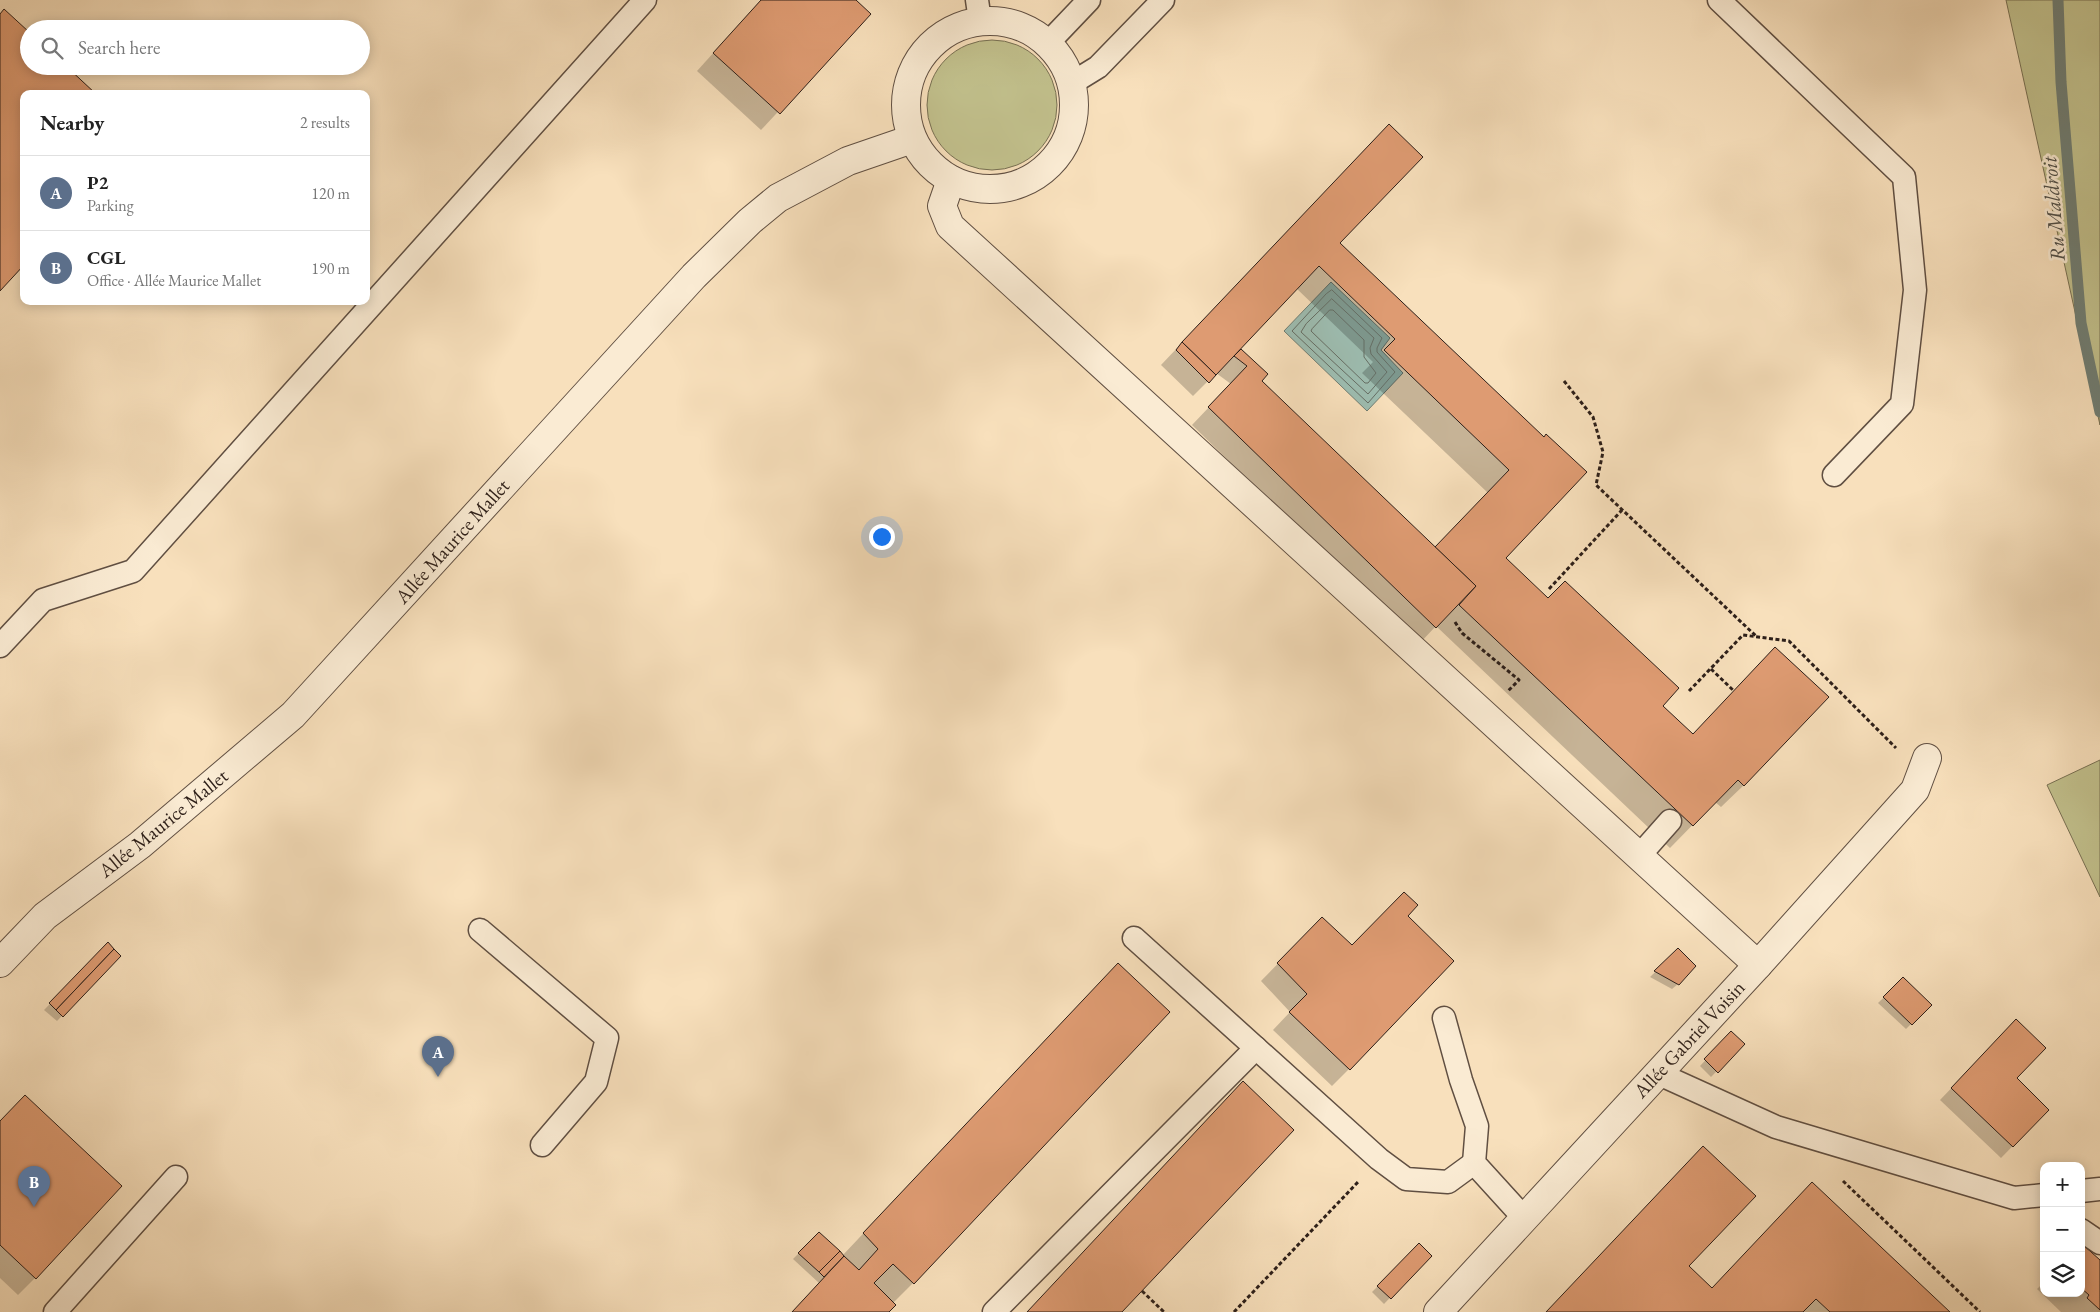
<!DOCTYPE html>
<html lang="en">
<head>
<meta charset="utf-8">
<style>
  :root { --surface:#fff; --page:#f6f6f6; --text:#222; --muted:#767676; --line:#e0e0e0; --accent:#d93025 }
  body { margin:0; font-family:"EB Garamond",serif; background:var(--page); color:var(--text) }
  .controls { position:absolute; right:15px; bottom:15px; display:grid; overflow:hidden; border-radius:10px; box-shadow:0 2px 12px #0003 }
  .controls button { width:45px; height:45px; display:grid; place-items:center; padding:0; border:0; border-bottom:1px solid var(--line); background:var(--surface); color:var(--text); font:25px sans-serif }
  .you { position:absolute; left:881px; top:536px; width:18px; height:18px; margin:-12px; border:4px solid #fff; border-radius:50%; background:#1a73e8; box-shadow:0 0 0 8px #1a73e833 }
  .badge { display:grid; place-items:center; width:32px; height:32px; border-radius:50%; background:var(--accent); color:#fff; font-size:16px; font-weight:700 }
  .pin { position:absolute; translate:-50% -41px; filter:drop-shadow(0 1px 2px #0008) }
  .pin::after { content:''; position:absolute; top:26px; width:18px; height:15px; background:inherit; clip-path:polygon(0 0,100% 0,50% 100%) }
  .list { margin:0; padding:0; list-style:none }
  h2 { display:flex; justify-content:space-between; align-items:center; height:65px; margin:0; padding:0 20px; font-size:21px }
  h2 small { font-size:16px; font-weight:400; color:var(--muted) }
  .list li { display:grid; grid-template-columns:32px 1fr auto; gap:15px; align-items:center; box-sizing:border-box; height:75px; padding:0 20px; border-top:1px solid var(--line) }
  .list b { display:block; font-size:19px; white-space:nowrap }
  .list p { margin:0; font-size:16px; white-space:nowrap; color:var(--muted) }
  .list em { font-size:16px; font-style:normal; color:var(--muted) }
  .icon { flex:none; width:28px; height:28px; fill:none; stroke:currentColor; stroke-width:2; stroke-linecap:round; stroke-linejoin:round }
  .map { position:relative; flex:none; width:2100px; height:1312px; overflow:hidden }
  .search { position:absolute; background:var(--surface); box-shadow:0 2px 12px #0003; left:20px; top:20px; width:350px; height:55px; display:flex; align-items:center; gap:12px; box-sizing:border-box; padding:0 18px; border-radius:28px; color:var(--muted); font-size:19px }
  .panel { position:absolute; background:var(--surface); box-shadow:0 2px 12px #0003; left:20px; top:90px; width:350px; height:215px; border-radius:10px }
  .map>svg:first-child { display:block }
  .green { fill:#c2c18d; stroke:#787053 }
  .water { fill:#9dbdb1; stroke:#707e74 }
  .shadow { fill:#0003; fill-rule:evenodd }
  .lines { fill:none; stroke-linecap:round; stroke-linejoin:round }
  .shore { stroke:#656e65; stroke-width:1 }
  .stream { stroke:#707e74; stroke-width:11 }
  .building { fill:#de9b72; stroke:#2d1f19 }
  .service-casing { stroke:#604f42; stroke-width:25 }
  .minor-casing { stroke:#604f42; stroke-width:30 }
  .path { stroke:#2d1f19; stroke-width:3; stroke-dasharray:4 2.5; stroke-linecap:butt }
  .service { stroke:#faebd3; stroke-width:22 }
  .minor { stroke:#faebd3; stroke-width:28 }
  .labels { text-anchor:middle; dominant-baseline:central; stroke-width:5; stroke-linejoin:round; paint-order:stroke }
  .street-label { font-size:20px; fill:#2d1f19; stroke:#faebd3 }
  .water-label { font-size:21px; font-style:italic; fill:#4f4e47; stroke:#faebd3 }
</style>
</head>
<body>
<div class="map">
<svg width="2100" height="1312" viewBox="0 0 2100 1312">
  <rect width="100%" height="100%" fill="#f8e0bc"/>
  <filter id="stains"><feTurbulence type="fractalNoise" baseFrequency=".004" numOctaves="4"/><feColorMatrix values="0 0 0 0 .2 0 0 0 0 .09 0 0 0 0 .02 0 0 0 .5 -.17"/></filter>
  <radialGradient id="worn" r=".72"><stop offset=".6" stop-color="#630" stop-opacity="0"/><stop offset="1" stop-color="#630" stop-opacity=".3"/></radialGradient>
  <g class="green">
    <path d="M2006,0H2100V425Z"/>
    <circle cx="992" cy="105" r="65"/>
    <path d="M2100,760V897L2047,785Z"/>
  </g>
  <path class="water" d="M1331,282L1390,338L1381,350L1403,373L1367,411L1284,331Z"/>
  <g class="shadow">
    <path d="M761,0H854L869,14L761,130L697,71Z"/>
    <path d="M1367,148L1338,243L1543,439L1504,558L1744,785L1721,807L1715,802L1670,848L1436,626L1418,645L1192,425L1231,384L1216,373L1193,396L1161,365ZM1296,288L1373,362L1362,373L1488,493L1435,548L1261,381L1241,351L1235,356L1234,355Z"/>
    <path d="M1406,916L1349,1069L1332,1086L1273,1030L1290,1012L1261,981L1305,936L1352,947Z"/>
    <path d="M108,944L119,956L57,1021L44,1010Z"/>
    <path d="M1678,950V984L1672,989L1650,977Z"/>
    <path d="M1903,979L1930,1005L1906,1029L1878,1003Z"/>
    <path d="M1096,987L913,1283L893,1303L887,1312H792L819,1283L793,1259L819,1233L842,1256Z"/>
    <path d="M2005,1032L2015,1078L2048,1110L2001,1158L1940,1100Z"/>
    <path d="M1731,1033L1743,1044L1711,1077L1700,1066Z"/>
    <path d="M0,1122L35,1278L18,1295L0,1278Z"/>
    <path d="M1790,1206L1948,1312H1546L1712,1289Z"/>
    <path d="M1419,1245L1430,1256L1384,1304L1372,1292Z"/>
    <path d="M2081,1245L2100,1262V1312H2061L2037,1289L2044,1282V1293H2081Z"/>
  </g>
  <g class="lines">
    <g class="shore">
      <path d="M1332,290L1382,338L1377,348V352L1395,372L1368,403L1292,331L1326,294Z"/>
      <path d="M1332,299L1374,338L1370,348L1371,354L1387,372L1368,394L1301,332L1306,324Z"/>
      <path d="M1330,310H1333L1364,340V357L1376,373L1368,383H1365L1311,331L1312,329Z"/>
    </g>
    <path class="stream" d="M2058,0L2061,82L2081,323L2100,412"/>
  </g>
  <g class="building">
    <path d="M761,0H856L871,14L780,114L713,53Z"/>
    <path d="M4,9L29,32V66H66L96,94H24V265L0,291V14Z"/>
    <path d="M1389,124L1423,157L1340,243L1544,437L1546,434L1587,472L1506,558L1548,598L1565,581L1679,688L1663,706L1693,734L1775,647L1829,697L1744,786L1738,780L1693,826L1459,605L1476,586L1435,547L1509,470L1384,350L1395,339L1319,266L1216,375L1182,342Z"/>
    <path d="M1182,342L1216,375L1209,383L1176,350Z"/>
    <path d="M1241,349L1268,374L1262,381L1476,586L1436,628L1208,407L1247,366L1234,356Z"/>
    <path d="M1404,892L1418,905L1408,916L1454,961L1350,1070L1289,1012L1307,994L1277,963L1322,917L1352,945Z"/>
    <path d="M108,942L114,949L56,1010L49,1003Z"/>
    <path d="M1678,948L1696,966L1679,985L1654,971Z"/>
    <path d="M114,949L121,956L63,1017L56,1010Z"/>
    <path d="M1118,963L1170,1012L914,1284L893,1264L874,1283L896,1305L889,1312H792L844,1256L859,1270L878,1249L863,1233Z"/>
    <path d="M1903,977L1932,1005L1912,1025L1883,997Z"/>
    <path d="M2016,1019L2046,1048L2017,1078L2049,1110L2013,1147L1951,1088Z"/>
    <path d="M1731,1031L1745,1044L1718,1073L1704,1059Z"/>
    <path d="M1243,1081L1294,1130L1122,1312H1027Z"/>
    <path d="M25,1095L122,1186L36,1279L0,1245V1121Z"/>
    <path d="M1703,1146L1756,1196L1689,1266L1712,1288L1812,1182L1950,1312H1830L1816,1299L1803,1312H1546Z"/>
    <path d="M819,1232L840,1251L819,1272L798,1253Z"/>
    <path d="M1419,1243L1432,1256L1391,1299L1377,1286Z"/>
    <path d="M2081,1243L2100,1260V1310L2087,1298L2089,1295L2081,1288Z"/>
    <path d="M840,1251L844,1256L824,1277L819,1272Z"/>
  </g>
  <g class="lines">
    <defs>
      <g id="service">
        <path d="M977,0L980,21"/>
        <path d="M1719,0L1904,177L1915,290L1902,404L1834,475"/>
        <path d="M1048,43L1089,0"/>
        <path d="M1072,83L1098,67L1163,0"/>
        <path d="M0,646L43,600L133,571L645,0"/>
        <path d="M1639,856L1670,821"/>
        <path d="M480,930L607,1038L596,1082L542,1145"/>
        <path d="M1134,938L1379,1159L1406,1179L1448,1182L1474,1163"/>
        <path d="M1444,1018L1461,1080L1477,1126L1474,1163L1524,1218"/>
        <path d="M1657,1073L1776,1127L2014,1198L2044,1195"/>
        <path d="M2081,1191L2100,1189"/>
        <path d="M2081,1230L2100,1243"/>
        <path d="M55,1312L176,1177"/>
        <path d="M994,1312L1256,1048"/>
      </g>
      <g id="minor">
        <circle cx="990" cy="105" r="84"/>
        <path d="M951,180L942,206L950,226L1758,965"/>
        <path d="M0,963L45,916L140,845L293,715L694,276L750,221L778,198L848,161L912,139"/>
        <path d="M1438,1312L1758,965L1915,790L1927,758"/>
      </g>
    </defs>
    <use href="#service" class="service-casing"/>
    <use href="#minor" class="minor-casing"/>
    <g class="path">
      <path d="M1564,381L1593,417L1603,452L1596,485L1757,637"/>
      <path d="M1549,589L1622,510"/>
      <path d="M1455,622L1462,633L1519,680L1508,691"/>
      <path d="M1711,669L1734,691"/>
      <path d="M1689,691L1743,635L1789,641L1896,748"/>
      <path d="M1843,1181L1980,1312"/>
      <path d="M1142,1291L1164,1312"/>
      <path d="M1234,1312L1358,1182"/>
    </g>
    <use href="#service" class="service"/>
    <use href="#minor" class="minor"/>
  </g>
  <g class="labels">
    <g class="street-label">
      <text transform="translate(452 541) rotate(-48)">Allée Maurice Mallet</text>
      <text transform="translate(163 823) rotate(-39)">Allée Maurice Mallet</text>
      <text transform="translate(1689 1039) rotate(-47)">Allée Gabriel Voisin</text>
    </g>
    <g class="water-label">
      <text transform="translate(2053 209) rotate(-95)">Ru Maldroit</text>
    </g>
  </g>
  <rect width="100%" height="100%" filter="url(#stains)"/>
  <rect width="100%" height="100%" fill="url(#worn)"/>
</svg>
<div class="controls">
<button>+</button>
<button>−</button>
<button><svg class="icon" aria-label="layers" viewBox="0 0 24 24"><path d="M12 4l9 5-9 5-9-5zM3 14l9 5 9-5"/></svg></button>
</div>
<div class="you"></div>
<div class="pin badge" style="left:438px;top:1077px;background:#5c6f8a">A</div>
<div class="pin badge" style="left:34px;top:1207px;background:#5c6f8a">B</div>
<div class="search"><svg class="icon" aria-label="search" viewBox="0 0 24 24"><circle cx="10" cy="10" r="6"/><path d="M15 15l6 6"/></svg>Search here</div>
<section class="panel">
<h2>Nearby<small>2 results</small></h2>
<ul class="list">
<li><span class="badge" style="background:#5c6f8a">A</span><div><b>P2</b><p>Parking</p></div><em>120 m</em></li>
<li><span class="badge" style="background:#5c6f8a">B</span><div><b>CGL</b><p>Office · Allée Maurice Mallet</p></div><em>190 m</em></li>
</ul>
</section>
</div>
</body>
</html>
